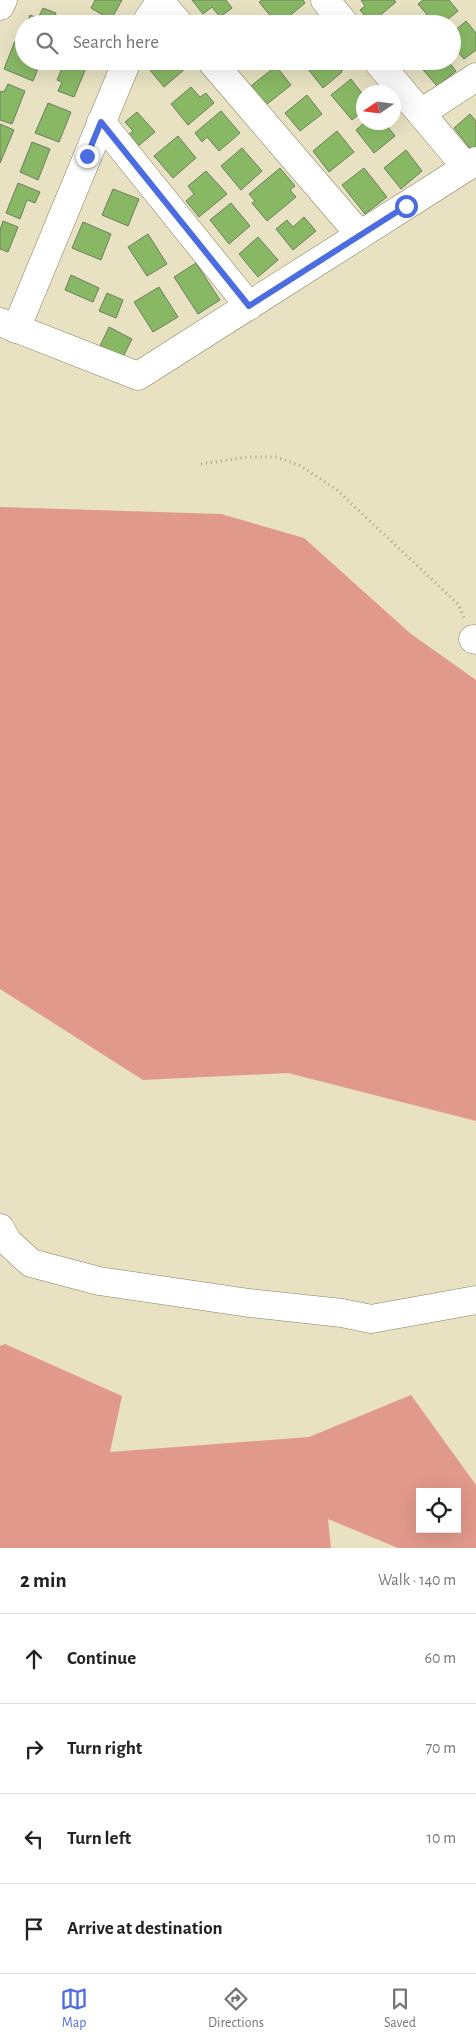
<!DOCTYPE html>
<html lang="en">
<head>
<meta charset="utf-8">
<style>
  :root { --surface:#fff; --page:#f6f6f6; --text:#222; --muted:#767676; --line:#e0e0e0; --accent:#4c6de1 }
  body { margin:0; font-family:"Alegreya Sans",sans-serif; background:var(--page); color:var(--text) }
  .controls { position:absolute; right:15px; bottom:15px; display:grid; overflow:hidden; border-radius:0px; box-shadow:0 5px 20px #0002 }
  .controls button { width:45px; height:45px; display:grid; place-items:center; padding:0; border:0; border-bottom:1px solid var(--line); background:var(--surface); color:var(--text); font:25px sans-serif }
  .compass { position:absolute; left:356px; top:85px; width:45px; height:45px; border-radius:50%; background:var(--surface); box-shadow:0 5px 20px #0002; rotate:257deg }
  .stop { position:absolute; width:15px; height:15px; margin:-11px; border:4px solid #4c6de1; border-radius:50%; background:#fff }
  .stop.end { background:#4c6de1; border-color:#fff; box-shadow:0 1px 5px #0008 }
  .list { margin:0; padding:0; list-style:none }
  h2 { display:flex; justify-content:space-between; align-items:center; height:65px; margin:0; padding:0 20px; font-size:21px }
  h2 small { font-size:16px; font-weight:400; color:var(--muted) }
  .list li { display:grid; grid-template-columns:32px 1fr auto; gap:15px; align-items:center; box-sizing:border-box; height:90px; padding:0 20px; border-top:1px solid var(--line) }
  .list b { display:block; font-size:19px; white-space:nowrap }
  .list em { font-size:16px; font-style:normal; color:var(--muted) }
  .icon { flex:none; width:28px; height:28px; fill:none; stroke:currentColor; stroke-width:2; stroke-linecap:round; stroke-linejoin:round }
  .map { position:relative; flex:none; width:476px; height:1548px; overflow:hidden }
  .search { position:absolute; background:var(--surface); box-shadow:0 5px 20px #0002; left:15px; right:15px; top:15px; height:55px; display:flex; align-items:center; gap:12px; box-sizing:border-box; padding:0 18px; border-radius:28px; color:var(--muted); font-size:19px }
  .sheet { height:425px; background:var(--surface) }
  nav { display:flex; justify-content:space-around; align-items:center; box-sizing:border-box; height:70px; border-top:1px solid var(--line); background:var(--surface); font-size:14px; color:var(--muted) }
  nav a { display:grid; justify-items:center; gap:2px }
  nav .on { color:var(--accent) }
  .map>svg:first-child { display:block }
  .green { fill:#e1998b; fill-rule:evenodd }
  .building { fill:#88b864; stroke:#6e7d64 }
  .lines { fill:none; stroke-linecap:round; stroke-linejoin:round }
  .minor-casing { stroke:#858063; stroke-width:29 }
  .path { stroke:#a4a087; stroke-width:3; stroke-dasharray:1 4; stroke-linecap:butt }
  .minor { stroke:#fff; stroke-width:28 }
  .route { stroke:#4c6de1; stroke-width:6 }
</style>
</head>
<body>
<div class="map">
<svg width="476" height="1548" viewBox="0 0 476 1548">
  <rect width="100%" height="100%" fill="#e8e2c3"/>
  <g class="green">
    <path d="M0,507L221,514L304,538L411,634L476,680V1121L288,1073L143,1080L0,989Z"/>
    <path d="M5,1344L122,1396L110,1452L309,1437L411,1395L476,1485V1548H398L328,1519L331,1548H0V1346ZM420,1492H457V1529H420Z"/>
  </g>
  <g class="building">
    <path d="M95,0H122L111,20L91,8Z"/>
    <path d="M192,0H226L232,8L220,17L212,7L203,14Z"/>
    <path d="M262,0H303L305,3L280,24H277L259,2Z"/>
    <path d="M361,0H394L396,2L371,23L360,10L365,6Z"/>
    <path d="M423,0H449L458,11L442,24H435L418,4Z"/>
    <path d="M43,8L56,13L52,24H27L30,15L38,18Z"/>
    <path d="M466,21L476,33V50L464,59L452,45V33Z"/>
    <path d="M15,41L24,45V61H41L33,81L4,69Z"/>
    <path d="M65,61H70L86,68L74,97L58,91L62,82L57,80Z"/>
    <path d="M146,61H178L185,69L164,87L144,63Z"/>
    <path d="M316,61H333L336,64L338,62L344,69L341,71L342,72L323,88L307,68Z"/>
    <path d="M421,61H448L456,71L437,86L418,64Z"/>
    <path d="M276,66L291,85L266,105L251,86Z"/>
    <path d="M351,79L364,96V110L352,120L331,95Z"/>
    <path d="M8,84L25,91L12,124L0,120V93L1,91L4,92Z"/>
    <path d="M191,87L200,97L206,93L214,103L188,125L171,104Z"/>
    <path d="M307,95L322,114L300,131L285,113Z"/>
    <path d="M48,103L71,112L59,142L35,133Z"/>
    <path d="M221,111L240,133L219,151L207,137L202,142L195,133Z"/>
    <path d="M137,112L155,132L137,147L127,136L133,131L125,122Z"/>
    <path d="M470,114L476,121V149L473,152L454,128Z"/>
    <path d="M365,122H384L395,136L374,153L356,130Z"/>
    <path d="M0,124L14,130L0,163Z"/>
    <path d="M337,131L354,152L329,172L313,151Z"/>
    <path d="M178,136L196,158L173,178L154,156Z"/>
    <path d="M32,142L50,149L38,180L20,172Z"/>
    <path d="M242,148L262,171L241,190L221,166Z"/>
    <path d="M406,150L422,171L401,189L384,168Z"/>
    <path d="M280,168L295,186L290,190L296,197L267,221L252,203L255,201L249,194Z"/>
    <path d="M364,168L387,197L365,214L342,185Z"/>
    <path d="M206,171L227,194L199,217L186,201L194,194L188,186Z"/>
    <path d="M18,183L40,192L35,203L27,200L20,219L6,213Z"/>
    <path d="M113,189L139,199L128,226L102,215Z"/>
    <path d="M231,203L250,226L229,244L210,220Z"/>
    <path d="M304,217L316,231L293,250L276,229L287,220L293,227Z"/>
    <path d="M3,221L18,227L8,252L0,249V230Z"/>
    <path d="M83,222L111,234L101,260L72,248Z"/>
    <path d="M148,234L167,264L147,276L128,247Z"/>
    <path d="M258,237L278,260L258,277L239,254Z"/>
    <path d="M196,263L220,300L198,314L174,277Z"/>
    <path d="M71,275L99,288L93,302L65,290Z"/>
    <path d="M159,287L178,317L153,332L134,302Z"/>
    <path d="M107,293L123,300L116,318L99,311Z"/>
    <path d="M109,327L132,339L123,357L100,346Z"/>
  </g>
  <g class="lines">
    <defs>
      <g id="minor">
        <path d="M325,0L345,24"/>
        <path d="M160,1L179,24"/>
        <path d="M0,6L3,0"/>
        <path d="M145,24L161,0"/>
        <path d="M211,61L360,235"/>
        <path d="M377,61L466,167"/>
        <path d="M421,113L476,77"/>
        <path d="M101,122L249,306"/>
        <path d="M0,322L138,376L476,161"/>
        <path d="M16,329L127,61"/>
        <path d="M473,639L476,640"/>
        <path d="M0,1228L7,1241L31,1263L99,1281L249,1303L342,1313L371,1319L476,1300"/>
      </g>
    </defs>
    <use href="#minor" class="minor-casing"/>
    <path class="path" d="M201,464L248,457H276L299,465L337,490L458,604L464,618"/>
    <use href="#minor" class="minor"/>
  </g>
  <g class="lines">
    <path class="route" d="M87,156L101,122L249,306L406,206"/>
  </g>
</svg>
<div class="controls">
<button><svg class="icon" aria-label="locate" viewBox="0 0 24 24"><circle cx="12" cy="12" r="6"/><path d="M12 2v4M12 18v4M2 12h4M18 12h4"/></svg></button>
</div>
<svg class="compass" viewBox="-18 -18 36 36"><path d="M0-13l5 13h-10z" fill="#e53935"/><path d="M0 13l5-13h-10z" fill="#767676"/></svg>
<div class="stop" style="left:406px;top:206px"></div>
<div class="stop end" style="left:87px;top:156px"></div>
<div class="search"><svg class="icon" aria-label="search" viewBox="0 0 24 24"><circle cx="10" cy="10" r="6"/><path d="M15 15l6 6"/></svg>Search here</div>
</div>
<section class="sheet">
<h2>2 min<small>Walk · 140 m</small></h2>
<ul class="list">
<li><svg class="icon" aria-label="ahead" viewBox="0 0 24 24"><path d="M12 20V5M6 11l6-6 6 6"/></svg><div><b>Continue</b></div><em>60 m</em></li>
<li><svg class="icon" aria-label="right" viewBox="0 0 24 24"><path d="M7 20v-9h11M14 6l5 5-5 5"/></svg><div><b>Turn right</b></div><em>70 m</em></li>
<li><svg class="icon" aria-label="left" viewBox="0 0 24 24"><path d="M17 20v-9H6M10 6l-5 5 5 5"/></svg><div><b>Turn left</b></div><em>10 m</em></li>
<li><svg class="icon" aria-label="arrive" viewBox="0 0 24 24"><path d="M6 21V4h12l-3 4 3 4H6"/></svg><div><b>Arrive at destination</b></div></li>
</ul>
</section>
<nav>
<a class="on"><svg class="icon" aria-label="map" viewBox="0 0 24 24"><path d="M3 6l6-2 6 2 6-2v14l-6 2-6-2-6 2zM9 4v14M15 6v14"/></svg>Map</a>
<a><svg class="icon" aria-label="directions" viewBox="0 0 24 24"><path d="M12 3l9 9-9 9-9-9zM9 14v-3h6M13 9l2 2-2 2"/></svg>Directions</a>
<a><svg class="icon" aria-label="saved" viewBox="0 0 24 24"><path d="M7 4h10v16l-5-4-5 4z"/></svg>Saved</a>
</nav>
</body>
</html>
